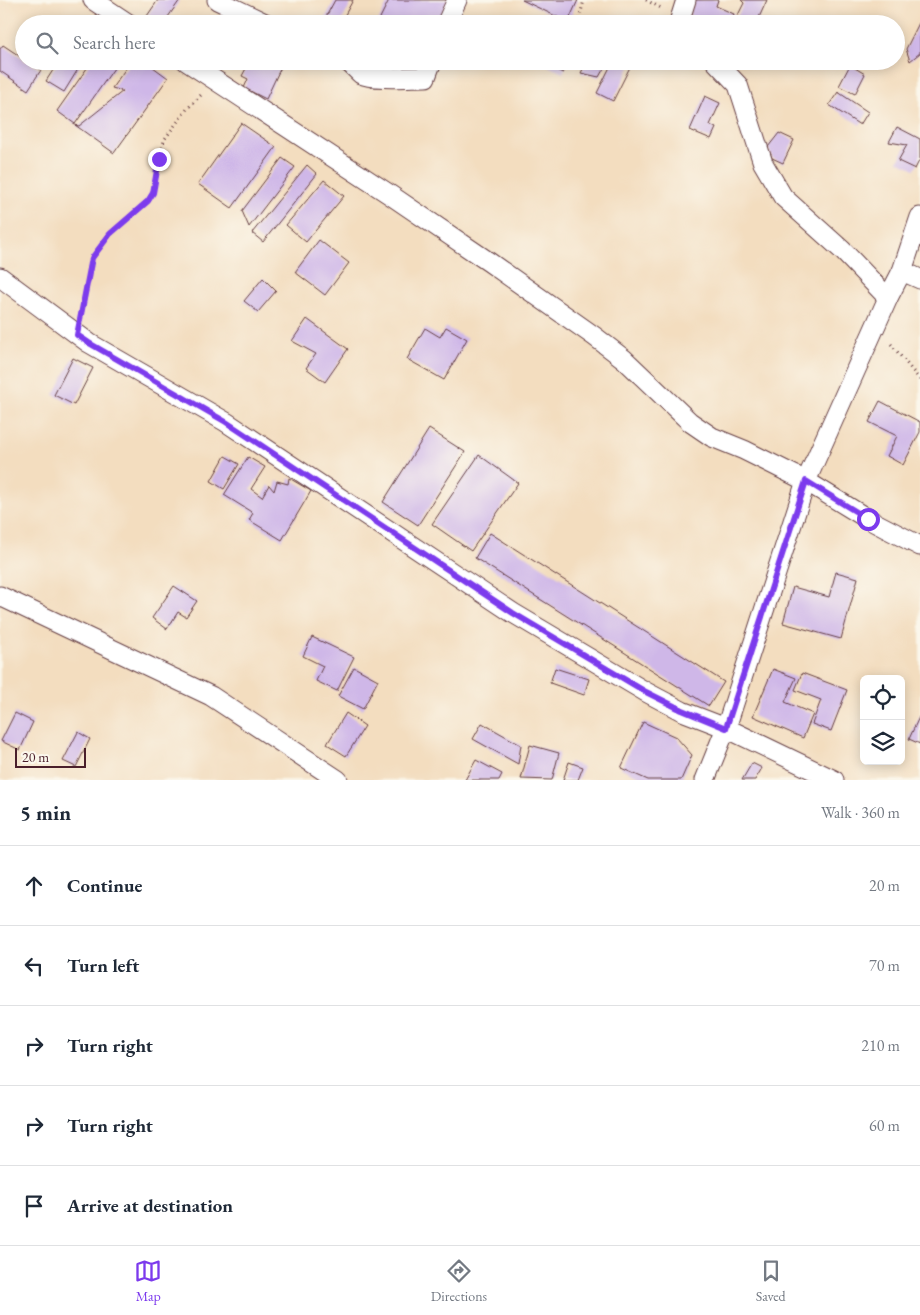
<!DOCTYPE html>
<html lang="en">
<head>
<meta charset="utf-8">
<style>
  :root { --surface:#fff; --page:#f2f2f3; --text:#1f2937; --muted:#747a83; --line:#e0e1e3; --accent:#7c3aed }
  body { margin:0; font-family:"EB Garamond",serif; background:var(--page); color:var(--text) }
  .controls { position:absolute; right:15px; bottom:15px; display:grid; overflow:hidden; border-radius:8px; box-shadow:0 2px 12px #0003 }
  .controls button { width:45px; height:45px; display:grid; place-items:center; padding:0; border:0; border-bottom:1px solid var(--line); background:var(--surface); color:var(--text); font:25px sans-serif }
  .scale { position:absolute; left:15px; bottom:12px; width:71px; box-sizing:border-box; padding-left:5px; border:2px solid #4a1f2b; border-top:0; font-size:14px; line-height:18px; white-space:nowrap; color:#4a1f2b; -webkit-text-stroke:4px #fbf7ec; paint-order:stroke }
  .stop { position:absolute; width:15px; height:15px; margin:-11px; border:4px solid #7c3aed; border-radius:50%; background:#fff }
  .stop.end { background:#7c3aed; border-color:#fff; box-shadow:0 1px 5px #0008 }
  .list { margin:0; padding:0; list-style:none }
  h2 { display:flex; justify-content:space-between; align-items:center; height:65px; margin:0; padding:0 20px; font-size:21px }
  h2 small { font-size:16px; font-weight:400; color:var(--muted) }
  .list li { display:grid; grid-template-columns:32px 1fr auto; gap:15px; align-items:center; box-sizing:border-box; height:80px; padding:0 20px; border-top:1px solid var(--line) }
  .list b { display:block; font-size:19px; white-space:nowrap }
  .list em { font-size:16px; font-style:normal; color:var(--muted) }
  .icon { flex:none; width:28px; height:28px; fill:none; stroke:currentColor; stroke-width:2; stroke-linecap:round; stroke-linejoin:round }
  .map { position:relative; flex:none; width:920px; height:780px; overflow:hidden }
  .search { position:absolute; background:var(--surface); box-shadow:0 2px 12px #0003; left:15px; right:15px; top:15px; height:55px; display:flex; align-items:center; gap:12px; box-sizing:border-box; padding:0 18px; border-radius:28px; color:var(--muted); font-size:19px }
  .sheet { height:465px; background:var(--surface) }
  nav { display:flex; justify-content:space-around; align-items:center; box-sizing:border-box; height:70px; border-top:1px solid var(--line); background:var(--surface); font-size:14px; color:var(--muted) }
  nav a { display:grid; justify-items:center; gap:2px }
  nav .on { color:var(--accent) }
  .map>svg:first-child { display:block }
  .building { fill:#cfb7e8 }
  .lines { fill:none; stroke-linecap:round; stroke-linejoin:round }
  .minor-casing { stroke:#633c41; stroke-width:21 }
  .path { stroke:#633c41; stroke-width:3; stroke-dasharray:1 4; stroke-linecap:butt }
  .minor { stroke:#fff; stroke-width:19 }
  .route { stroke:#7c3aed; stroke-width:6 }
</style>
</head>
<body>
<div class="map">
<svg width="920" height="780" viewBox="0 0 920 780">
  <rect width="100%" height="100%" fill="#fbf7ec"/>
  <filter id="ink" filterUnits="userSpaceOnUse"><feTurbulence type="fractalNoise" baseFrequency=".02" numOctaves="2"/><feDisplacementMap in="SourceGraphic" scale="10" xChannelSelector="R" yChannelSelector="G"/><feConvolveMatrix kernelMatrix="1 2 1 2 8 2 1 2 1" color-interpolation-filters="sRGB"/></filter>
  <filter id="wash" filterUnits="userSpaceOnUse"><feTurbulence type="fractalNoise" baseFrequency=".0096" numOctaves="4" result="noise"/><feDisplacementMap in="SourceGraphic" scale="20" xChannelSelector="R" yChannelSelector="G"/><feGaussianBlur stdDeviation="1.12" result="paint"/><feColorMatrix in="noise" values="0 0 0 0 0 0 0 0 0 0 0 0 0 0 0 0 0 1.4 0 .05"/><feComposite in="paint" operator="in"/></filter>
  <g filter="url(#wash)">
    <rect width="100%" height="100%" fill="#f3ddbf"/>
    <g id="blocks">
      <g class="building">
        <path d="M158,0H180L163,24H159L147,16Z"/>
        <path d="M335,0H353L340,24H322Z"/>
        <path d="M389,0H449L436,24H377Z"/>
        <path d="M522,0H578L568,22Z"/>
        <path d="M695,0H718L716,6L734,14L730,24H709L689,15Z"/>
        <path d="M741,0H767L756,24H747L736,19L744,3Z"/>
        <path d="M920,21V53L910,61L906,49Z"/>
        <path d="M3,45L24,59V61H27L41,70L28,90L0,71V49Z"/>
        <path d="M59,61H74L80,66L64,92L46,81Z"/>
        <path d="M92,61H119L75,124L57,111Z"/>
        <path d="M131,61H145L168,78L114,153L75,125L79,126L123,91L112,88Z"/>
        <path d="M250,61H269L281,67L266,99L244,88L248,79L242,76Z"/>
        <path d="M550,61H568L563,73L548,66Z"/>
        <path d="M587,61H608L599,77L581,73Z"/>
        <path d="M613,61H633L613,101L597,93Z"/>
        <path d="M850,65L865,74L855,94L839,86Z"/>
        <path d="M838,92L868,112L860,125L829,105Z"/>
        <path d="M705,96L720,103L710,125L716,128L711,139L690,130Z"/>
        <path d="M241,123L276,147L232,208L198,184Z"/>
        <path d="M897,127L920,139V159L915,169L898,161L907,145L889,142Z"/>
        <path d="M779,133L794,140L783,163L772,158L768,147Z"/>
        <path d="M282,158L295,167L249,227L242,211Z"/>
        <path d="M307,165L317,174L263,242L252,233Z"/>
        <path d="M324,180L344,196L306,242L286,225Z"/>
        <path d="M319,240L349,263L325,295L295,272Z"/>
        <path d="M263,278L276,291L258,312L244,301Z"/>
        <path d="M307,319L348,349L325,382L306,368L316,354L292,341Z"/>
        <path d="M446,327L467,339L444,380L407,359L425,328L440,337Z"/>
        <path d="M73,358L93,368L74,405L54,395Z"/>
        <path d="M880,401L920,422V432L903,465L887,456L897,436L869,422Z"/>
        <path d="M429,429L465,452L418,525L383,502Z"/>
        <path d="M479,455L518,483L471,551L432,524Z"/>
        <path d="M225,456L239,464L224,489L211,481Z"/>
        <path d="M248,457L265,467L251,489L262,497L269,485L274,491L277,481L288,484L289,478L311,491L282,540L249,520L253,513L224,495Z"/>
        <path d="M490,533L724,682L709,706L475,558Z"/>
        <path d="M836,572L858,578L841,639L783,623L793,587L829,597Z"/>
        <path d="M174,586L197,601L186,617L178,612L167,629L152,618Z"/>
        <path d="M312,637L354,657L337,691L316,681L323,666L303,656Z"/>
        <path d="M354,667L378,680L363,709L338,696Z"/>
        <path d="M555,668L589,679L584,695L550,683Z"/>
        <path d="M773,669L796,678L785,702L813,714L803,738L753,716Z"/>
        <path d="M802,673L847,690L831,731L812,724L821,700L795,690Z"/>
        <path d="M15,713L33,722L20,750L1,741Z"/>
        <path d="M346,713L365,726L346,756L327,744Z"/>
        <path d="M920,715V744L909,739Z"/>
        <path d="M643,722L676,737L692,755L681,780H648L621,768Z"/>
        <path d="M482,723L521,745L518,764L473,739Z"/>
        <path d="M78,732L90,739L76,767L63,761Z"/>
        <path d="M530,745L559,753L552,780L521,779Z"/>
        <path d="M476,760L502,774L499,780H465Z"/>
        <path d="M569,762L583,767L578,780H563Z"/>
        <path d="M752,763L762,768L755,780H742Z"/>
      </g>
    </g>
  </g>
  <g filter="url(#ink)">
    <use href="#blocks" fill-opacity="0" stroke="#633c41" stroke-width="1"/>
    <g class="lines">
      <defs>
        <g id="minor">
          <path d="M93,0L129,24"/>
          <path d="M217,0L267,24"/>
          <path d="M446,24L457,0"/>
          <path d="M682,24L680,19L686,0"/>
          <path d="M186,61L389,194L489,262L594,336L624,359L690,422L712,437L744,450L806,481L868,519L920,546"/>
          <path d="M346,61C352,64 356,70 361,74C373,80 411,77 426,77L432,61"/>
          <path d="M715,61L738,85L763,163L783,197L842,250L888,298"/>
          <path d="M902,271L920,279"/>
          <path d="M0,277L89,343L226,422L513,613L646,692L682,711L726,728L834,780"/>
          <path d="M0,596L211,696L338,780"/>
          <path d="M705,780L726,728L806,481L888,298L902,271L920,217"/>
        </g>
      </defs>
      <use href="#minor" class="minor-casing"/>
      <g class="path">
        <path d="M646,0L661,8"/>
        <path d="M578,24L584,0"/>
        <path d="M503,61L515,63L520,61"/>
        <path d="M82,311L92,258L110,234L148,201L153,193L164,140L187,109L201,95"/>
        <path d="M891,344L920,380"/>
      </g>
      <use href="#minor" class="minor"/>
    </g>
  </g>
  <g class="lines" filter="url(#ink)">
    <path class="route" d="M159,159L153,193L148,201L110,234L92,258L77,335L89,343L226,422L513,613L646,692L682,710L726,728L806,481L868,519"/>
  </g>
</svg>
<div class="controls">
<button><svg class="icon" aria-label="locate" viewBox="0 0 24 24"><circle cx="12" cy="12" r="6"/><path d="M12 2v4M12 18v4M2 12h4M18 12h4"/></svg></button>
<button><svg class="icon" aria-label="layers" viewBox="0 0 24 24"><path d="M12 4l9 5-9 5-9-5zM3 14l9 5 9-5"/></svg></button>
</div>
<div class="scale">20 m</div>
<div class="stop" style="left:868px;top:519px"></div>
<div class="stop end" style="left:159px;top:159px"></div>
<div class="search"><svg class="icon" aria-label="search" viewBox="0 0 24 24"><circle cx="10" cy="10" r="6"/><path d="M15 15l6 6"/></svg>Search here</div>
</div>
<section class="sheet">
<h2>5 min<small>Walk · 360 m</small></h2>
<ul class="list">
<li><svg class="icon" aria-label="ahead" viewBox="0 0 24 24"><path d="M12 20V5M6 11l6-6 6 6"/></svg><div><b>Continue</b></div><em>20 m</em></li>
<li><svg class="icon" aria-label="left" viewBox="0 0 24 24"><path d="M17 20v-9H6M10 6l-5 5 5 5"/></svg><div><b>Turn left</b></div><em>70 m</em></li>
<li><svg class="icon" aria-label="right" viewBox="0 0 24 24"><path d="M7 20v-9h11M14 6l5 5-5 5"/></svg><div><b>Turn right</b></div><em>210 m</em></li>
<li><svg class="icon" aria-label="right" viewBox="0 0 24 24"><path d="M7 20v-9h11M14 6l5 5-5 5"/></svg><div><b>Turn right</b></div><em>60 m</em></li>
<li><svg class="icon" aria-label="arrive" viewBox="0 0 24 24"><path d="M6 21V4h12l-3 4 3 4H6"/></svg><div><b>Arrive at destination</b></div></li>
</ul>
</section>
<nav>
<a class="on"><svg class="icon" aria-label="map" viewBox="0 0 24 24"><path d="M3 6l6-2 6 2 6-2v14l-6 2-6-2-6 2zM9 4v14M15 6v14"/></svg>Map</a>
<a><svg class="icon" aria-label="directions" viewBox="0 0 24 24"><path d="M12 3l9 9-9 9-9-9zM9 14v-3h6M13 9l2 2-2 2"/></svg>Directions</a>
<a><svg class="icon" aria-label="saved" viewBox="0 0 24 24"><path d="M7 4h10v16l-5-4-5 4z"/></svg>Saved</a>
</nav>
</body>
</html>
